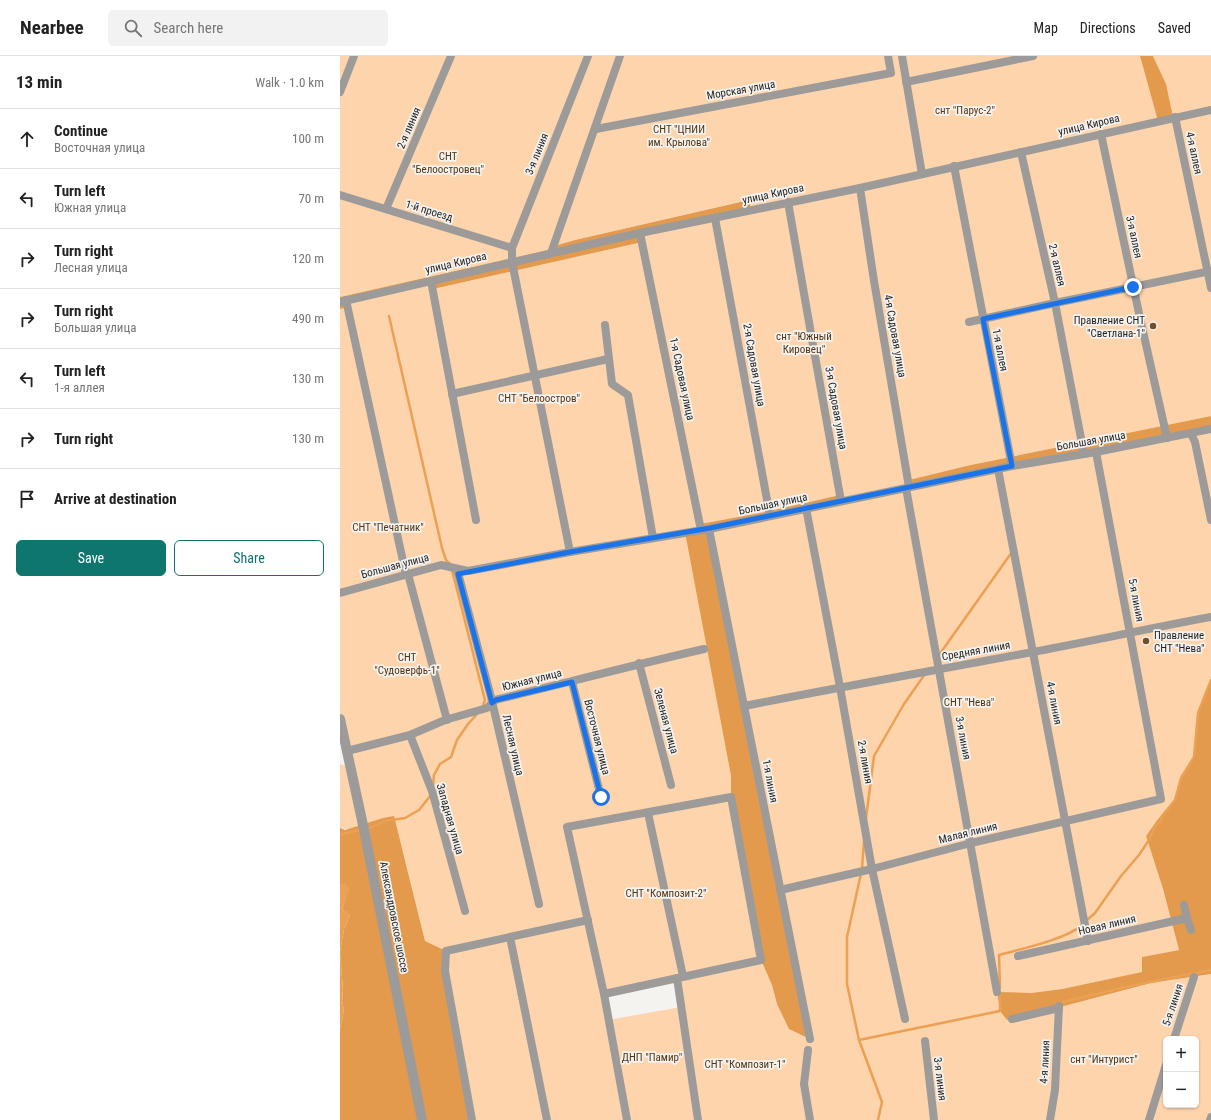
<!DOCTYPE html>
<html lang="en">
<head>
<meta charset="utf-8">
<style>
  :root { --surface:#fff; --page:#f2f2f2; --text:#222; --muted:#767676; --line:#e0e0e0; --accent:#0f766e }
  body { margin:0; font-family:"Roboto Condensed",sans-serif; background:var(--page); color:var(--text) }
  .controls { position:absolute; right:12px; bottom:12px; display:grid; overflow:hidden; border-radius:6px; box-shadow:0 1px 3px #0004 }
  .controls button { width:36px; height:36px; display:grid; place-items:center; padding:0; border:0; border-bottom:1px solid var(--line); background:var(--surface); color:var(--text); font:20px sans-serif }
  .stop { position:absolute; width:12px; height:12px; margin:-9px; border:3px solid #1a73e8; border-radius:50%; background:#fff }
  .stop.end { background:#1a73e8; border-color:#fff; box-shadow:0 1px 4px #0008 }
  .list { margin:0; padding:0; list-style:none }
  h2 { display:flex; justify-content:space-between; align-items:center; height:52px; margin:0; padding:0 16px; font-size:17px }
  h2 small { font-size:13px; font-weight:400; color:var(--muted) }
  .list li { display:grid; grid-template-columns:26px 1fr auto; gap:12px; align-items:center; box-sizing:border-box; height:60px; padding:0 16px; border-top:1px solid var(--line) }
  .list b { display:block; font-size:15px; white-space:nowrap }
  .list p { margin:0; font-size:13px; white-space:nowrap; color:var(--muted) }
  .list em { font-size:13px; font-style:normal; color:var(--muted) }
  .actions { display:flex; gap:8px; padding:12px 16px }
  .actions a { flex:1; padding:9px 0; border:1px solid var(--accent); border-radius:6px; text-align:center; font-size:14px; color:var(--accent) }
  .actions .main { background:var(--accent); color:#fff }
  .icon { flex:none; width:22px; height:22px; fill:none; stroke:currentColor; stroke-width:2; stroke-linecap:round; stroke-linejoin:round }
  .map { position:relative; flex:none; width:871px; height:1064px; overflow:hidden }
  header { display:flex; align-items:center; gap:24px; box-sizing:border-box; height:56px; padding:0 20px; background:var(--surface); border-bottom:1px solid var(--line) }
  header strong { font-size:19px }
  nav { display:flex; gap:22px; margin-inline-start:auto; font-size:14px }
  .search { width:280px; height:36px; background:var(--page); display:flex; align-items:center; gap:10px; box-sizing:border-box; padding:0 14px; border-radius:6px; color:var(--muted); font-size:15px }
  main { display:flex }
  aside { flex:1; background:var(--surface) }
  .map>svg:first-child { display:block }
  .green { fill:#fed4ac; fill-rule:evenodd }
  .forest { fill:#e49a4c }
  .water { fill:#eba053 }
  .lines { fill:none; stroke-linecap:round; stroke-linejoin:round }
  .stream { stroke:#eba053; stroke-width:2.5 }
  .minor { stroke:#9c9b9a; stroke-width:8 }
  .tertiary { stroke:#9c9b9a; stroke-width:10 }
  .route { stroke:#1a73e8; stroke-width:5 }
  .poi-dot { fill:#734e29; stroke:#f5f3f0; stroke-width:1.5 }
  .labels { text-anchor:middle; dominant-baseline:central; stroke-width:3.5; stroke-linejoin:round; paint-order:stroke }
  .street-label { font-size:11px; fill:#201f1e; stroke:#f5f3f0 }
  .park-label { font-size:11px; fill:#533414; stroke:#f5f3f0 }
  .poi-label { font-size:11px; fill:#201f1e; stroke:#f5f3f0; text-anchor:end }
</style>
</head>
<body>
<header>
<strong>Nearbee</strong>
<div class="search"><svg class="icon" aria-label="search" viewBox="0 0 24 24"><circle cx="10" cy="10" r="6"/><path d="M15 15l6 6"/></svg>Search here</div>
<nav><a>Map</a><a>Directions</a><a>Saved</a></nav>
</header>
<main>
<aside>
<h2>13 min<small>Walk · 1.0 km</small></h2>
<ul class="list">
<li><svg class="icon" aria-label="ahead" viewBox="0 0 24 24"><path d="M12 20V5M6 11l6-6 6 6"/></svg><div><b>Continue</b><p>Восточная улица</p></div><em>100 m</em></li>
<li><svg class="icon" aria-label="left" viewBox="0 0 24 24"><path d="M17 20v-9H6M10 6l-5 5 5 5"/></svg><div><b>Turn left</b><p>Южная улица</p></div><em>70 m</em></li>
<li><svg class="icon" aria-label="right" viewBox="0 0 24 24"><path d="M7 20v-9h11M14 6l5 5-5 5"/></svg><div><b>Turn right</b><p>Лесная улица</p></div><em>120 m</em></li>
<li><svg class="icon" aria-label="right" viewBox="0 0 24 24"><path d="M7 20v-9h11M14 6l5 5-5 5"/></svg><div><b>Turn right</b><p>Большая улица</p></div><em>490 m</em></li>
<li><svg class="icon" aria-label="left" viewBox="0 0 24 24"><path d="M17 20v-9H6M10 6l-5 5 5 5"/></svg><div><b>Turn left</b><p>1-я аллея</p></div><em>130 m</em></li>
<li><svg class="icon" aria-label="right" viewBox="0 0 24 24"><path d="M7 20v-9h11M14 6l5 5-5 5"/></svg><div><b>Turn right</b></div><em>130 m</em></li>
<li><svg class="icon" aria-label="arrive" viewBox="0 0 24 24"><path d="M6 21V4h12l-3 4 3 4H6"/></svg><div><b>Arrive at destination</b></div></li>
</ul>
<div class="actions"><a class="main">Save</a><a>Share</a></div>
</aside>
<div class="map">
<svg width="871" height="1064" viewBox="0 0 871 1064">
  <rect width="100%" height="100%" fill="#f5f3f0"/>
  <path class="green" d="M0,0H800L818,64L826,28L813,0H871V360L631,409L871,373V624L858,657L854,701L841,722L835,744L818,763L806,780L823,833L839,894L802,901L803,916L722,933L691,937H657L660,955L713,953L811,927L871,918V1064H132L85,885L63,796L43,762C31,766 13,776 0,772V708L10,712L0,663V253L8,251L6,243L91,224L93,233L298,187L357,474L346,477L391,720V741L421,904L432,929L437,948L370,472L500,439L425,456L360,468L301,177L408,144L235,184L214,190L209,194L0,241ZM337,922L341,951L268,964L264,938ZM826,983H856V1049H826Z"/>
  <g class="forest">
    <path d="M800,0H813L826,28L833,61L818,65Z"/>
    <path d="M409,144L411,154L302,177L360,468L425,456L500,439V445L370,472L470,983L449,973L437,948L432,929L421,904L391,741V720L345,476L357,474L298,187L93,233L91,224L6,243L8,251L0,253V241L208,194L214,190L235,184Z"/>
    <path d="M871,360V373L570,431L569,424L631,409Z"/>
    <path d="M871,624V918L811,927L713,953L667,964L660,955L657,936L691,937L722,933L802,916V901L839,894L823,833L806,780L818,763L835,744L841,722L854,701L858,657Z"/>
    <path d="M54,760L85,885L106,895L105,915L132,1064H0V973L4,954L2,945L3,934L0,896L4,873L10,859L4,855L2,852L8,837L2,829L0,830V772L5,774L43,762Z"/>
  </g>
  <path class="water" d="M5,827L7,829L10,834L2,852L4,855H7L10,859L4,873L0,896L3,934L2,945L4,954L0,973V830Z"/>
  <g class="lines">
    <g class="stream">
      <path d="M49,260L102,492L106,504L111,509"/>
      <path d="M112,514L145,644L143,650"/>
      <path d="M599,599L672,496"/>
      <path d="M93,730L94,719L100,708L111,701L117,684L128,668L138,657"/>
      <path d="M526,762L534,700L564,648L585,618"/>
      <path d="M26,774L44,765L65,762L79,754L91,739"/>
      <path d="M0,779L6,777L21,774"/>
      <path d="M524,785L522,813L507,881V928L519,984L542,1046L538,1064"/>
      <path d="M747,864L755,857L781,820L799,799L807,787L815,771L821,764L822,760L835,744L841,722L854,701L858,657L871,624"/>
      <path d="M660,932L659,899C681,893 727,883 742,869"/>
      <path d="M723,946L790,930L871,914"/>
      <path d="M519,984L660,955V937"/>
    </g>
    <g class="minor">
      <path d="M562,0L582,118"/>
      <path d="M566,26L693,0"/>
      <path d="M0,36L14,0"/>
      <path d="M835,61L871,232"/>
      <path d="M256,73L551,17L548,0"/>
      <path d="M761,78L800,262L827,382"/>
      <path d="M681,96L715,247L744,398"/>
      <path d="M614,110L672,410"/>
      <path d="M520,132L534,225L569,431"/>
      <path d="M0,139L172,192"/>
      <path d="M448,146L473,289L501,445"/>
      <path d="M46,153L111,0"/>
      <path d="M375,162L430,460"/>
      <path d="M300,177L361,474"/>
      <path d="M211,197L280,0"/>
      <path d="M91,225L136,464"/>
      <path d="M6,244L66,519"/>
      <path d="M0,246L300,177L520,132L871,54"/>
      <path d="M629,266L715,247L871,215"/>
      <path d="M265,269L272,328L288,339L313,482"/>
      <path d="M112,338L268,303"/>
      <path d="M851,378L855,386L871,464"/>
      <path d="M658,413L748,885"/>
      <path d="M566,432L657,936"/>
      <path d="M466,452L500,631L532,813L565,963"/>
      <path d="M369,473L470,983"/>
      <path d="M230,496L172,206V192L248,0"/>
      <path d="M117,513L151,641L199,848"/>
      <path d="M68,518L107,664"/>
      <path d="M0,537L101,509L128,515L230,496L369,473L672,410L756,396L871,373"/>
      <path d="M299,607L331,729"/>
      <path d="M232,626L261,741"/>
      <path d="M404,650C500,631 597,614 693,596C752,585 811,572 871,561"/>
      <path d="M70,679L92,735L125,855"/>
      <path d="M7,695L70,679L105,664L147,652L155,644C225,627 294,609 364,593"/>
      <path d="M308,757L343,920"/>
      <path d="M440,834L532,813L631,787L821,743L756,396"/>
      <path d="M844,849L847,862"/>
      <path d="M170,881L207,1064"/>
      <path d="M678,900L847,862L851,874"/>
      <path d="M337,922L358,1064"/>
      <path d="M264,938L421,904L391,741L227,771L264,938L287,1064"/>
      <path d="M672,963L719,952"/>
      <path d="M834,983L854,921"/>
      <path d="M585,985L594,1064"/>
      <path d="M468,994L464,1028L470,1064"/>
      <path d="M132,1064L105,915L106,895L248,864"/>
      <path d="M710,1064L715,1034L719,950"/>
      <path d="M809,1064L826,1009"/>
      <path d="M870,1064L871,1061"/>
    </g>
    <path class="tertiary" d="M0,663L23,769L82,1064"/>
  </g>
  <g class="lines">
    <path class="route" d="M261,741L232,626L156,644L152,647L118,518L230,496L370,472L672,410L643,263L793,231"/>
  </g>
  <g class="poi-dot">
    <circle cx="813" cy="270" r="4"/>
    <circle cx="806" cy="585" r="4"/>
  </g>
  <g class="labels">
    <g class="street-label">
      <text transform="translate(401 34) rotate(-10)">Морская улица</text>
      <text transform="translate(749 69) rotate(-13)">улица Кирова</text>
      <text transform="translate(69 72) rotate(-67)">2-я линия</text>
      <text transform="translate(854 97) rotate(78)">4-я аллея</text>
      <text transform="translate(197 98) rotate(-68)">3-я линия</text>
      <text transform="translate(433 138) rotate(-12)">улица Кирова</text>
      <text transform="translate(89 155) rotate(17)">1-й проезд</text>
      <text transform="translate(794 181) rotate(78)">3-я аллея</text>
      <text transform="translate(116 207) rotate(-13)">улица Кирова</text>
      <text transform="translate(717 209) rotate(77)">2-я аллея</text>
      <text transform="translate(555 280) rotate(80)">4-я Садовая улица</text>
      <text transform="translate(660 294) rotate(79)">1-я аллея</text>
      <text transform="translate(414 309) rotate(80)">2-я Садовая улица</text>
      <text transform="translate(342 323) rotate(78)">1-я Садовая улица</text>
      <text transform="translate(496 352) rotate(80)">3-я Садовая улица</text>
      <text transform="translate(751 385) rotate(-10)">Большая улица</text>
      <text transform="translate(433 448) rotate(-12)">Большая улица</text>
      <text transform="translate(55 510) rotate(-15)">Большая улица</text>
      <text transform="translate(796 544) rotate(79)">5-я линия</text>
      <text transform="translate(636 595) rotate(-10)">Средняя линия</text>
      <text transform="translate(192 624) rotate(-14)">Южная улица</text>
      <text transform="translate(714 647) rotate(79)">4-я линия</text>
      <text transform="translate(326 665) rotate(75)">Зеленая улица</text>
      <text transform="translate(257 681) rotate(76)">Восточная улица</text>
      <text transform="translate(623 682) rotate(79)">3-я линия</text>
      <text transform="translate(173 689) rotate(77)">Лесная улица</text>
      <text transform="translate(525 706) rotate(80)">2-я линия</text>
      <text transform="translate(430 725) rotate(79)">1-я линия</text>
      <text transform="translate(110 763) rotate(74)">Западная улица</text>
      <text transform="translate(628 777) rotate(-14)">Малая линия</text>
      <text transform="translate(54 861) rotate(79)">Александровское шоссе</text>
      <text transform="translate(767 869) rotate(-13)">Новая линия</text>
      <text transform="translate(833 949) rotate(-72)">5-я линия</text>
      <text transform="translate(705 1006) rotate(-87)">4-я линия</text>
      <text transform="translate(600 1023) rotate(83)">3-я линия</text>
    </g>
    <g class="park-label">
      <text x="625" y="54">снт "Парус-2"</text>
      <text x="339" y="73">СНТ "ЦНИИ<tspan x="339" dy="13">им. Крылова"</tspan></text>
      <text x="108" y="100">СНТ<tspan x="108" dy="13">"Белоостровец"</tspan></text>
      <text x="464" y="280">снт "Южный<tspan x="464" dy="13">Кировец"</tspan></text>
      <text x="199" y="342">СНТ "Белоостров"</text>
      <text x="48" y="471">СНТ "Печатник"</text>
      <text x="67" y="601">СНТ<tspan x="67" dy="13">"Судоверфь-1"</tspan></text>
      <text x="629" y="646">СНТ "Нева"</text>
      <text x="326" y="837">СНТ "Композит-2"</text>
      <text x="312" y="1001">ДНП "Памир"</text>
      <text x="764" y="1003">снт "Интурист"</text>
      <text x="405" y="1008">СНТ "Композит-1"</text>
    </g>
    <g class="poi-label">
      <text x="805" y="264">Правление СНТ<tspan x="805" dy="13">"Светлана-1"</tspan></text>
      <text x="814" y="579" text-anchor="start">Правление<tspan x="814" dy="13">СНТ "Нева"</tspan></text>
    </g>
  </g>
</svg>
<div class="controls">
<button>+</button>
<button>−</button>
</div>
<div class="stop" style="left:261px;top:741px"></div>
<div class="stop end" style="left:793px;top:231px"></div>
</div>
</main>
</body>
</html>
